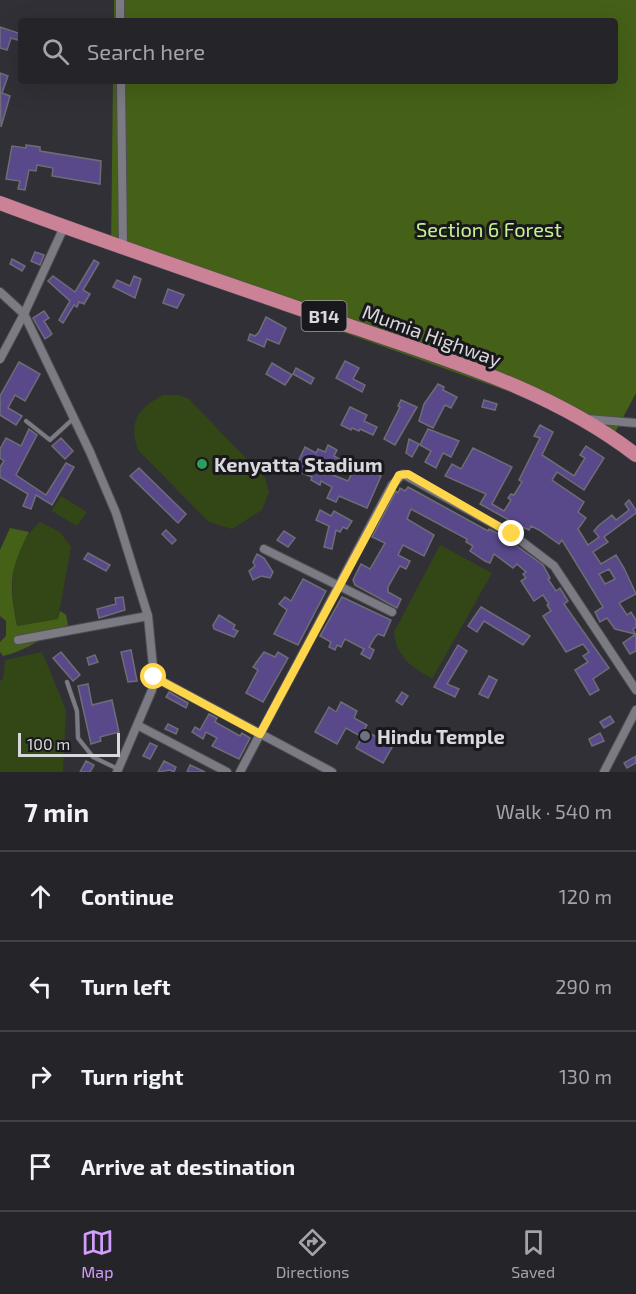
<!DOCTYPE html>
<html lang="en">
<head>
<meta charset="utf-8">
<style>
  :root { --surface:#252429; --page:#313035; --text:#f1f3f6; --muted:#a3a4a8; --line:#424146; --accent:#d29dfd }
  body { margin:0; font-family:"Exo 2",sans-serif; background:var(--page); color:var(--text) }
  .scale { position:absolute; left:18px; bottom:15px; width:102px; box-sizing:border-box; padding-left:6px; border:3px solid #d9d9dd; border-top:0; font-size:16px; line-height:21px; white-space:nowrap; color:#d9d9dd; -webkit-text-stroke:4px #19181c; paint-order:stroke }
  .stop { position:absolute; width:18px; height:18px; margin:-14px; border:4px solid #ffd54a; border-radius:50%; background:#fff }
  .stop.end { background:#ffd54a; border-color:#fff; box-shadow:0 2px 6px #0008 }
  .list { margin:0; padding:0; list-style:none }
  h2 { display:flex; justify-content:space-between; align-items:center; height:78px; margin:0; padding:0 24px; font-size:26px }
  h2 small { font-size:20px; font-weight:400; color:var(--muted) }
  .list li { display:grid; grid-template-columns:39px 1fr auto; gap:18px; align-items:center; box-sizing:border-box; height:90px; padding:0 24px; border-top:2px solid var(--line) }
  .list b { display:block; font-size:22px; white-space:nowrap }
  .list em { font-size:20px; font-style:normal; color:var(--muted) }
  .icon { flex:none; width:33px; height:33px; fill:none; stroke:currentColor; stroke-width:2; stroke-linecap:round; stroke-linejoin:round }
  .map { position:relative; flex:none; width:636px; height:772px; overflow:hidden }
  .search { position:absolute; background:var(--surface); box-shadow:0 6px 24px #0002; left:18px; right:18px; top:18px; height:66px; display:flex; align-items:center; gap:15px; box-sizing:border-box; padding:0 21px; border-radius:6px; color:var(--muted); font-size:22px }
  .sheet { height:438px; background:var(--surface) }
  nav { display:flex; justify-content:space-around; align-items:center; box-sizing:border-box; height:84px; border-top:2px solid var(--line); background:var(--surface); font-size:16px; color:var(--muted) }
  nav a { display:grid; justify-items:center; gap:3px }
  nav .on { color:var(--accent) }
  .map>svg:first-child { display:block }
  .green { fill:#334616 }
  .forest { fill:#456117 }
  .building { fill:#59498b; stroke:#6e6d75; stroke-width:1.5; fill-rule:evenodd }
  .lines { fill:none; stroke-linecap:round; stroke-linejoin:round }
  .service-casing { stroke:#4f4e53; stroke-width:5 }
  .minor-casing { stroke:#4f4e53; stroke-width:10 }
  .trunk-casing { stroke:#4f4e53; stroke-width:15 }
  .service { stroke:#7c7b84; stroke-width:4 }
  .minor { stroke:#7c7b84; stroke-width:8 }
  .trunk { stroke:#cc8296; stroke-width:14 }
  .route { stroke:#ffd54a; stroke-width:8 }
  .leisure-dot { fill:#2e9e5b; stroke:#19181c; stroke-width:2 }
  .worship-dot { fill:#6b7280; stroke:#19181c; stroke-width:2 }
  .labels { text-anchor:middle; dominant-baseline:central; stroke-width:6; stroke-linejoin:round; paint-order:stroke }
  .shield { fill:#19181c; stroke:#9f9fa3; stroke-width:1.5 }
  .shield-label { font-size:18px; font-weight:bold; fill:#d9d9dd }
  .park-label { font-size:20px; fill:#c7f490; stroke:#19181c }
  .street-label { font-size:20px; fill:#d9d9dd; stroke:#19181c }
  .poi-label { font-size:20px; font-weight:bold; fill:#d9d9dd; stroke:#19181c; text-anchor:start }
</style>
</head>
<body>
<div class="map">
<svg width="636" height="772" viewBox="0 0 636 772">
  <rect width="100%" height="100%" fill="#313037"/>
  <g class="green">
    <path d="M163,395H179L189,399L265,478L269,492L262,510L232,529L209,522L138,450C128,422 138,408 163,395Z"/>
    <path d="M61,496L87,512L77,526L52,511Z"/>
    <path d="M40,522L60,532L71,547L58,619L17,626C10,586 7,552 40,522Z"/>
    <path d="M440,545L492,573L432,679C411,666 397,658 394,632Z"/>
    <path d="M42,652L66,710L63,772H0V681L3,679L5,660Z"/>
  </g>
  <g class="forest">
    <path d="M114,0H636V393L609,444L567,417L541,403L111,249L113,81H615V21H114Z"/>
    <path d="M10,528L29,532C9,570 9,583 17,626L58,619L60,611L66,615L68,625C46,635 26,651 3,656L0,652V642L6,636V621L0,616V550Z"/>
  </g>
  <g class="building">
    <path d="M0,27L21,34V41L11,38L7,50L0,48Z"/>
    <path d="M0,73L8,76L2,93L10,96L1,127Z"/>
    <path d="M26,145L40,147V151L101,161L100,184L52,176L53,168L37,165L36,171L29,170L25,190L18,189L20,181L6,179L12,146L26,148Z"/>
    <path d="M35,252L44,255L40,265L31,261Z"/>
    <path d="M12,259L25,266L22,271L10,264Z"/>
    <path d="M94,260L99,263L83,290L90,294L84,304L79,302L77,307L74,305L63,323L59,320L70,301L48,281L53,276L75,292Z"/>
    <path d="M134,276L141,279L135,298L113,287L117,280L130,286Z"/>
    <path d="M168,289L184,295L177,308L163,303Z"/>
    <path d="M44,311L49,318L44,321L52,334L45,339L33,318Z"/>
    <path d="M266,317L286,328L279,344L267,339L264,347L248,340L250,334L255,336L259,332Z"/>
    <path d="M345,361L359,368L353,379L365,385L362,392L336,378Z"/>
    <path d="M19,362L40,374L25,401L15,395L8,408L22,416L16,425L0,415V396Z"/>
    <path d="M272,363L292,375L285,385L266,374Z"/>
    <path d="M296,368L314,378L311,384L293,374Z"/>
    <path d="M438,384L444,387L443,390L457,397L451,408L445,405L433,428L419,421L424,404Z"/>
    <path d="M401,400L417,407L395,445L384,439L400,407L398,406Z"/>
    <path d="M484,400L497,404L495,410L482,407Z"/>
    <path d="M350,407L367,415L364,421L377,427L373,435L360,429L359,431L352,428L351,430L341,425Z"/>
    <path d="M540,425L553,432L542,455L574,476L585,458L580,455L586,446L604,458L584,490L557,472L552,480L584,502L578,512L586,518L578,529L588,545L599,537L594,531L598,526L612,515L616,520L629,510L625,504L629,500L636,510V513L604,537L608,542L593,552L601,564L616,555L624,568L636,594L619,603L627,615L631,612L636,620V627L633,629L635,634L615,629L607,618L600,622L595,612L603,607L562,540L559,544L539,530L531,526L529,530L516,524L480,504L486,494L445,476L452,464L461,469L473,448L512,467L492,504L504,511L511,500L508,498L511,494L514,495L522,482L519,480L540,438L534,436ZM609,569L615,579L605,584L599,574Z"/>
    <path d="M29,429L37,435L16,475L46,495L66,463L74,467L52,505L36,495L31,509L23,506L28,494L0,477V467L4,461L0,458V449L6,438L21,446Z"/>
    <path d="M428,429L459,441L451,457L443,453L436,468L425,462L431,451L420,445Z"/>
    <path d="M61,438L73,451L65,459L52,446Z"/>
    <path d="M409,439L419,444L412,457L406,453Z"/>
    <path d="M328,445L337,450L334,456L341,460L333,475L348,481L355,467L373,475L374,472L381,476L367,508L339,496L336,502L327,498L332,487L321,481L320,485L311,480L312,477L289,468L292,461L297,464L305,447L316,453L318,449L325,452Z"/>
    <path d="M139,468L186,514L178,523L130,476Z"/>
    <path d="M408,487L488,531L489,529L503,536L543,565L550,578L548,579L556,591L560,588L568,601L564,604L609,668L593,679L599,690L590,695L575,670L588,662L583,656L589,652L583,644L566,652L543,616L551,611L547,605L549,604L543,595L534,601L521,581L526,578L523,574L526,572L517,564L513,568L494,554L490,563L485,561L470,551L473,546L466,542L467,539L411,509L407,519L434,535L424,556L403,545L398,555L410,561L406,569L400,566L388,587V592L401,599L397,608L355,585L353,580L361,564L370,569L385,543L372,537L396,491L398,493L400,488L405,491Z"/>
    <path d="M320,510L331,516L334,511L352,521L347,529L343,527L340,532L336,530L332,549L324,547L329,526L316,520Z"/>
    <path d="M166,530L176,540L172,544L162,534Z"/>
    <path d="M284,531L295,538L288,547L277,540Z"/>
    <path d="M88,553L110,565L106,571L84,559Z"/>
    <path d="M257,554L264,558L273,572L270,578L261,576L253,580L249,571L255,566L253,562Z"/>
    <path d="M303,579L326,591L298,645L274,634L287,610L279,604L285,597L291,601Z"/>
    <path d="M123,597L125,610L99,618L97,609L116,604L115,598Z"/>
    <path d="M342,597L391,620L384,636L378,634L375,637L369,647L374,650L370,659L361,654L364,649L345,639L341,647L337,645L335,650L329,647L331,642L320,636Z"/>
    <path d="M481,607L530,636L523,645L484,621L477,632L468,626Z"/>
    <path d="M219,615L235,625L233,629L238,631L234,637L214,629L213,625Z"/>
    <path d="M636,634V651L630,654L623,643Z"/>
    <path d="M458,645L467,651L447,684L459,689L455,697L434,687Z"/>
    <path d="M131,650L137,681L128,682L121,652Z"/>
    <path d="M61,652L80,675L73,681L53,658Z"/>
    <path d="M264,652L275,657L278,652L288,658L263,702L246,693L258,670L253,667Z"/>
    <path d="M95,655L98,662L89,665L87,658Z"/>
    <path d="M489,676L497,680L488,698L479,694Z"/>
    <path d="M88,684L92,705L112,700L119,732L100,737L101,741L91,744L78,686Z"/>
    <path d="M169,692L188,703L186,708L166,697Z"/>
    <path d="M402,692L408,696L402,705L396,701Z"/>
    <path d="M341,702L357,711L354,718L367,725L364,730L380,739L382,735L395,742L383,763L356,748L362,737L346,728L337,744L315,732L329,707L336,712Z"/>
    <path d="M209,714L217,718L215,722L240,736L242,733L250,738L239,759L212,746L217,738L206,732L203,739L192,732L195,727L200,730Z"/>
    <path d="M610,716L614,722L604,728L600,722Z"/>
    <path d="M168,724L178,729L176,734L165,729Z"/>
    <path d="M600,733L604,741L592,746L589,739Z"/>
    <path d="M150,743L157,746L150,759L143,756Z"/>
    <path d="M636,756V763L627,768L624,763Z"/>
    <path d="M86,761L94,765L90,772H80Z"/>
    <path d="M164,761L176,767L174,772L170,770L158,772Z"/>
    <path d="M190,765L205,772H187Z"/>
  </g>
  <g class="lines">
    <defs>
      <g id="service">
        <path d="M26,421L50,440L74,418"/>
        <path d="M67,682L77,711L78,738L93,757L118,769"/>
      </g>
      <g id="minor">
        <path d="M120,0V21"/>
        <path d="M121,81L123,247"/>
        <path d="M0,292L24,314L90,452L116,513L148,616L154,677L152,690L117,772"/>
        <path d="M0,359L24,314L64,227"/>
        <path d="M587,419L636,423"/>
        <path d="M264,549L392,612"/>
        <path d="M18,640L148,616"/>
        <path d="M154,677L332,772"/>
        <path d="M139,726L227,772"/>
        <path d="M240,772L392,485L403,474L512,534L554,566L636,690"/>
        <path d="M604,772L636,710"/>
      </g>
      <path id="trunk" d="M0,203C118,247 237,287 356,328C452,361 555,392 636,455"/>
    </defs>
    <use href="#service" class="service-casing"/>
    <use href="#minor" class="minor-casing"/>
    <use href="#trunk" class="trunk-casing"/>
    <use href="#service" class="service"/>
    <use href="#minor" class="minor"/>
    <use href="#trunk" class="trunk"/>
  </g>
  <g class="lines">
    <path class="route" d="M154,677L260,734L399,475L408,474L512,534"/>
  </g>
  <circle class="leisure-dot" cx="202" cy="464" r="6"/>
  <circle class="worship-dot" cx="365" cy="736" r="6"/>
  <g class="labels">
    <rect class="shield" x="301.5" y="301" width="45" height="30" rx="4.5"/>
    <g class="shield-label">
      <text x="324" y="316">B14</text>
    </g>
    <g class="park-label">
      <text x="489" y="229">Section 6 Forest</text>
    </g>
    <g class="street-label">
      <text transform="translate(432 335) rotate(20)">Mumia Highway</text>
    </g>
    <g class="poi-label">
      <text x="214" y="464">Kenyatta Stadium</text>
      <text x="377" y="736">Hindu Temple</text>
    </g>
  </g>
</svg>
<div class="scale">100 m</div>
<div class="stop" style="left:154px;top:677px"></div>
<div class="stop end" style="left:512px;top:534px"></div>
<div class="search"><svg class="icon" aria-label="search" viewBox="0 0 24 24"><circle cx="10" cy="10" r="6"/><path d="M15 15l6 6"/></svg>Search here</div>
</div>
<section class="sheet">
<h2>7 min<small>Walk · 540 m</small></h2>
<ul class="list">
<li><svg class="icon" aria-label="ahead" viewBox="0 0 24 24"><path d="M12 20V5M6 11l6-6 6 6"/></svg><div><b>Continue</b></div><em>120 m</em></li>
<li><svg class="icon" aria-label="left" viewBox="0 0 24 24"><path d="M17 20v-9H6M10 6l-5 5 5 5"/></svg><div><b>Turn left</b></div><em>290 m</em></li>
<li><svg class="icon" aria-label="right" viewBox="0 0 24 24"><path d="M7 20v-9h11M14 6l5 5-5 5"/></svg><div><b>Turn right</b></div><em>130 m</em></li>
<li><svg class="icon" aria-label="arrive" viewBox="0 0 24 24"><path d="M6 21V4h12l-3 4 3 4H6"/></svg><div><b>Arrive at destination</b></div></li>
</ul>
</section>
<nav>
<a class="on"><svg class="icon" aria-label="map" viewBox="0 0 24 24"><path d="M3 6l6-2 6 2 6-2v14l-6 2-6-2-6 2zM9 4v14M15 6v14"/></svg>Map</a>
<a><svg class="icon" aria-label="directions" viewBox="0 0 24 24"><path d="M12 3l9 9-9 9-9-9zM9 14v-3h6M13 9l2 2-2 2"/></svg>Directions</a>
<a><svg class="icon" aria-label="saved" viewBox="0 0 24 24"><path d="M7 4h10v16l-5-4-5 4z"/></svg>Saved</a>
</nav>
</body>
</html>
